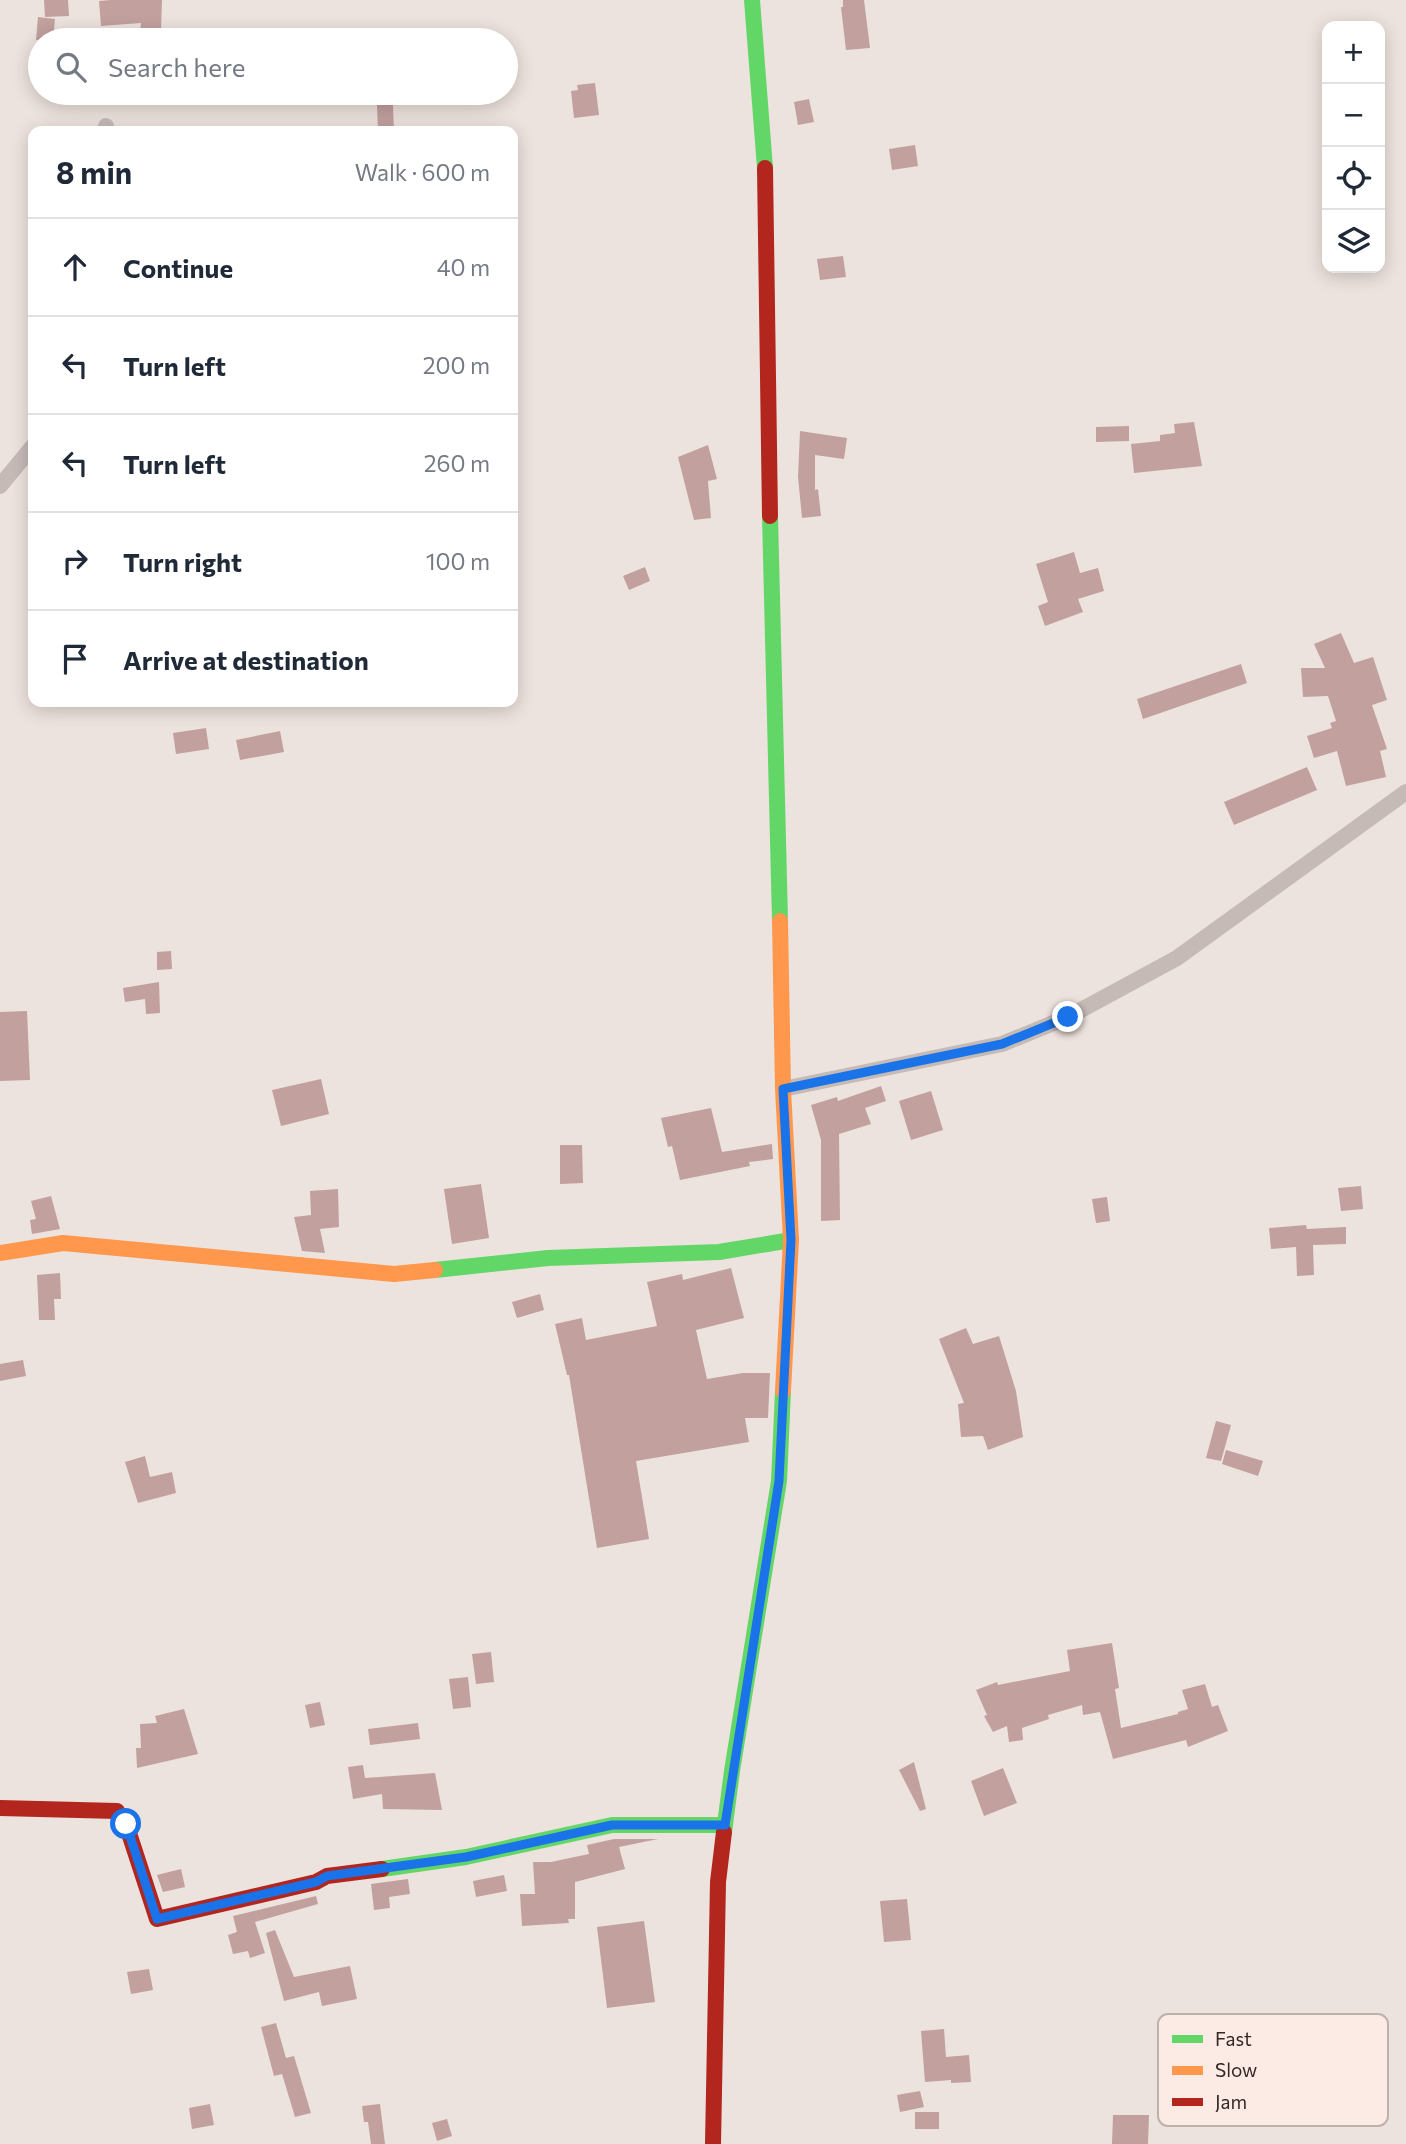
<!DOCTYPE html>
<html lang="en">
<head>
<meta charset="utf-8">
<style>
  :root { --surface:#fff; --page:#f2f2f3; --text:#1f2937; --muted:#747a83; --line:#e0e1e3 }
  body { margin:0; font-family:Commissioner,sans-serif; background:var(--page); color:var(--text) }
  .controls { position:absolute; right:21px; top:21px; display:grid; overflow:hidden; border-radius:14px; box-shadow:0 4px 18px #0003 }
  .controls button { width:63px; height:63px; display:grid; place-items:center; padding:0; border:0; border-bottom:2px solid var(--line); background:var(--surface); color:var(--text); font:35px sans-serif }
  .stop { position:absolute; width:21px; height:21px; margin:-16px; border:5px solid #1a73e8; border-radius:50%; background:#fff }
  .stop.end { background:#1a73e8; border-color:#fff; box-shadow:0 2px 7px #0008 }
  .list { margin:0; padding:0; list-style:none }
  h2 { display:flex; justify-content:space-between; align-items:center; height:91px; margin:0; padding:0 28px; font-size:30px }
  h2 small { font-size:23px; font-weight:400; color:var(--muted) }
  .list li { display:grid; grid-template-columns:46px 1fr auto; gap:21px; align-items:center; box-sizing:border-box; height:98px; padding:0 28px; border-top:2px solid var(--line) }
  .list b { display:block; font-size:26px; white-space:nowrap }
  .list em { font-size:23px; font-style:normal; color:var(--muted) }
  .icon { flex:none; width:38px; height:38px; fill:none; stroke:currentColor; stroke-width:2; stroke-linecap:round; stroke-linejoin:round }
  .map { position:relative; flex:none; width:1406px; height:2144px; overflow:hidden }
  .search { position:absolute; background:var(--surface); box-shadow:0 4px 18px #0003; left:28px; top:28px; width:490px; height:77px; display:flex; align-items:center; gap:18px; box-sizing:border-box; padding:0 24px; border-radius:38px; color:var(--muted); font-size:26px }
  .panel { position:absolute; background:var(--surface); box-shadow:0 4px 18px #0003; left:28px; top:126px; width:490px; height:581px; border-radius:14px }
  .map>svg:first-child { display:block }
  .building { fill:#c2a09e }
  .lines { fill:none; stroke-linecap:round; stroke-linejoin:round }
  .street { stroke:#c6bab7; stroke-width:16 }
  .fast { stroke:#63d668; stroke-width:16 }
  .slow { stroke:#ff974d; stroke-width:16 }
  .jam { stroke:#b3261e; stroke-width:16 }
  .route { stroke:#1a73e8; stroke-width:9 }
  .key { fill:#fbebe4; stroke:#c0b0ab; stroke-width:2 }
  .key-label { font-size:19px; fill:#362726 }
</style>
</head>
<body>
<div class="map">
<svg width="1406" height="2144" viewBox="0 0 1406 2144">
  <rect width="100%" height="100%" fill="#ede3de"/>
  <g class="building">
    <path d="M44,0H68L69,16L45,17Z"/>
    <path d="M111,0H162L161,31H140L141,23L101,26L99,1Z"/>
    <path d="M843,0H864L870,48L846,50L841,7H843Z"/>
    <path d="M38,17L55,19L53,40H36Z"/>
    <path d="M595,83L599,115L574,118L571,91L578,90L577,85Z"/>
    <path d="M809,99L814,122L798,125L794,102Z"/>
    <path d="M377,105H393L394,131H378Z"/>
    <path d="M915,145L918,166L892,170L889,149Z"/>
    <path d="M843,256L846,277L820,280L817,259Z"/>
    <path d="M1194,422L1202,466L1134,473L1131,444L1160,441V435L1175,433L1174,424Z"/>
    <path d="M1129,426V441L1096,442V427Z"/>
    <path d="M800,431L847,438L844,459L815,455V490L818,489L821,516L802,518L798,477Z"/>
    <path d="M708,445L717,479L708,481L711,518L694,520L678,457Z"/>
    <path d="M1074,552L1080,573L1098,568L1104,591L1078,599L1083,612L1045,626L1038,606L1048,602L1036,564Z"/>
    <path d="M645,567L650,581L629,590L623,576Z"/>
    <path d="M1341,633L1354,663L1373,657L1387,700L1372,705L1387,749L1380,751L1386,777L1346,786L1337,751L1314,758L1307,736L1332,728L1330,723L1336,721L1328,696L1303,697L1301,668H1325L1314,644Z"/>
    <path d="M1241,664L1247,683L1143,719L1137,699Z"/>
    <path d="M206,728L209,749L176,754L173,733Z"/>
    <path d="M280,731L284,752L240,760L236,740Z"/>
    <path d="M1307,767L1317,790L1234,825L1224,802Z"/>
    <path d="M171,951L172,969L157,970V952Z"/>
    <path d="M159,982L160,1013L146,1014L145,999L125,1002L123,988Z"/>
    <path d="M27,1011L30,1080L0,1081V1012Z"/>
    <path d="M321,1079L329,1114L281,1126L272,1090Z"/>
    <path d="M881,1086L886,1101L865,1108L871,1124L839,1134L840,1220L821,1221V1140L811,1105L837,1097L838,1101Z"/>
    <path d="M931,1091L943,1130L911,1140L899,1101Z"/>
    <path d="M711,1108L722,1152L772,1144L773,1159L749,1162L750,1166L680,1180L672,1146L668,1147L661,1118Z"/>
    <path d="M560,1145H582L583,1183L560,1184Z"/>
    <path d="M481,1184L489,1238L452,1244L444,1189Z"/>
    <path d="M1361,1186L1363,1209L1341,1211L1338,1188Z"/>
    <path d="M338,1189L339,1227L320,1229L325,1253L302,1251L294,1217L311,1215L310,1191Z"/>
    <path d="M51,1196L60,1229L32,1234L30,1220L36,1219L31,1201Z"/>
    <path d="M1107,1197L1110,1221L1096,1223L1092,1199Z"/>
    <path d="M1306,1225L1307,1229L1346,1227V1244L1313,1245L1314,1275L1297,1276L1296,1247L1271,1249L1269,1228Z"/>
    <path d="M731,1268L744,1318L696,1330L707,1379L743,1373H770L768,1418H745L749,1442L636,1461L649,1539L597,1548L569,1375H567L555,1324L582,1318L586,1340L657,1326L647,1282L682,1274L683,1280Z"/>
    <path d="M60,1273L61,1299H54L55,1320H39L37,1275Z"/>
    <path d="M540,1294L544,1310L517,1318L512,1302Z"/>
    <path d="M966,1328L973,1344L999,1336L1016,1391L1023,1437L988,1450L983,1436L961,1437L958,1404L964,1403L939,1339Z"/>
    <path d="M23,1360L26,1376L0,1381V1364Z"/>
    <path d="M1216,1421L1231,1425L1221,1461L1206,1458Z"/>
    <path d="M1226,1450L1263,1461L1258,1476L1222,1464Z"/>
    <path d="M145,1456L150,1477L172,1472L176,1493L138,1503L125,1462Z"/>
    <path d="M1112,1643L1119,1688L1115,1689L1121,1728L1178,1714V1712L1188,1709L1182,1690L1205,1684L1212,1707L1218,1705L1228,1731L1188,1747L1186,1740L1113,1759L1100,1712L1083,1715L1082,1705L1048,1715L1049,1719L1022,1728L1023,1740L1009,1742L1007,1726L993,1732L984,1716L987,1715L976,1690L997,1682L998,1685L1070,1671L1067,1650Z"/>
    <path d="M491,1652L494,1682L476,1684L472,1654Z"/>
    <path d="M468,1677L471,1707L453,1709L449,1679Z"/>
    <path d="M320,1702L325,1725L310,1728L305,1705Z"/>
    <path d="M184,1709L198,1754L137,1768L136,1748H141L140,1724L157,1723L155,1716Z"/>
    <path d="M418,1723L420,1739L370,1745L368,1729Z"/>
    <path d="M914,1762L926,1809L920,1811L899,1770Z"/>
    <path d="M363,1765L365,1778L435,1773L442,1810L383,1809L382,1794L353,1799L348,1767Z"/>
    <path d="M1003,1768L1017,1803L984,1816L971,1781Z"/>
    <path d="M614,1839H658L619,1847L625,1869L575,1882V1919H568L569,1923L522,1926L520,1894H535L533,1862H551L589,1854L587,1845Z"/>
    <path d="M181,1869L185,1887L163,1892L157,1875Z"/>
    <path d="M504,1875L507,1891L476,1897L473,1881Z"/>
    <path d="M408,1879L410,1894L389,1897L390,1908L374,1910L371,1884Z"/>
    <path d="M316,1896L318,1904L255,1922L265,1953L250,1958L248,1951L233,1954L228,1935L237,1932L233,1916Z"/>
    <path d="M907,1899L911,1940L884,1942L880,1901Z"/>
    <path d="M644,1921L655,2002L607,2008L597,1927Z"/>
    <path d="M275,1930L294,1977L350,1966L357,1999L322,2006L319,1992L284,2001L266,1933Z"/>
    <path d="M149,1969L153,1990L131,1994L127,1972Z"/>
    <path d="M276,2023L286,2058L294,2056L311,2113L295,2117L282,2074L274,2076L261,2027Z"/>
    <path d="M944,2029L946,2057L969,2055L971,2082L951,2083V2080L925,2082L921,2031Z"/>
    <path d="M920,2091L924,2107L900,2112L897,2095Z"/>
    <path d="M210,2104L214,2125L192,2129L189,2108Z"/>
    <path d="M380,2104L385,2144H371L368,2122H364L362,2106Z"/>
    <rect x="915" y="2112" width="24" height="17"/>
    <path d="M1113,2115H1149L1148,2144H1112Z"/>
    <path d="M447,2119L452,2136L437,2141L432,2123Z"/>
  </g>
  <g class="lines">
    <g class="street">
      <path d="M105,131L106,126"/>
      <path d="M0,486L33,446"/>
      <path d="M783,1089L1002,1044L1068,1017L1177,958L1406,792"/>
    </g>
    <g class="fast">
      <path d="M752,0L765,168"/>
      <path d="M770,516L780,921"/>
      <path d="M435,1270L548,1258L719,1252L791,1240"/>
      <path d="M724,1832L732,1771L779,1481L783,1391"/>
      <path d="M382,1869L466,1857L612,1825H725"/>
    </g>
    <g class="slow">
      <path d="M780,921L783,1089L791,1240L783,1391"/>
      <path d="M0,1253L63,1243L394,1274L435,1270"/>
    </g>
    <g class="jam">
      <path d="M765,168L770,516"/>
      <path d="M0,1808L117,1811L126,1824L157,1919L316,1882L327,1876L382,1869"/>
      <path d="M713,2144L718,1882L724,1832"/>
    </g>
  </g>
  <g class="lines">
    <path class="route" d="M126,1824L157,1919L316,1882L327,1876L466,1857L612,1825H725L779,1481L791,1240L783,1089L1002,1044L1068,1017"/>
  </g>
  <rect x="1158" y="2014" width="230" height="112" rx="10" class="key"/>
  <rect x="1172" y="2035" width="31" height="8" fill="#63d668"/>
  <rect x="1172" y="2066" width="31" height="9" fill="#ff974d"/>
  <rect x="1172" y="2098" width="31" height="8" fill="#b3261e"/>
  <g class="key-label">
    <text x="1215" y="2046">Fast</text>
    <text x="1215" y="2077">Slow</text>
    <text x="1215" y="2109">Jam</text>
  </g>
</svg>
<div class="controls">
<button>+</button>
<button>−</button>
<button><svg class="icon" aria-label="locate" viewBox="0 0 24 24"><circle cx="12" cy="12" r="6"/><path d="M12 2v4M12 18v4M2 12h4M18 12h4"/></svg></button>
<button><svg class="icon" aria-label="layers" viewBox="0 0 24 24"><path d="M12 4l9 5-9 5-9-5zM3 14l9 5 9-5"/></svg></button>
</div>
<div class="stop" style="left:126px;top:1824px"></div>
<div class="stop end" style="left:1068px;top:1017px"></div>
<div class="search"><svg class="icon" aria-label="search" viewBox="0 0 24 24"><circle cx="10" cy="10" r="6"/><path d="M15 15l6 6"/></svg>Search here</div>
<section class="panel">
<h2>8 min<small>Walk · 600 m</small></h2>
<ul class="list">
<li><svg class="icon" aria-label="ahead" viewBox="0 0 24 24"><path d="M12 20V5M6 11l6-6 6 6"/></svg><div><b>Continue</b></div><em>40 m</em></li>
<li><svg class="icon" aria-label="left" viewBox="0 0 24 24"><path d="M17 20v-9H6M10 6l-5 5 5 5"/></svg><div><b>Turn left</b></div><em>200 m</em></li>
<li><svg class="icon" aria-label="left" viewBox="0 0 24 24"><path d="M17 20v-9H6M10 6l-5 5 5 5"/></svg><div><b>Turn left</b></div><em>260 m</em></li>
<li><svg class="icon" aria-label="right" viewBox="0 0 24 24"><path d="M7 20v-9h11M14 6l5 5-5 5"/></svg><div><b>Turn right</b></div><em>100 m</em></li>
<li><svg class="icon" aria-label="arrive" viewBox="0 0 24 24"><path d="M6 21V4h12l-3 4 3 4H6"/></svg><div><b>Arrive at destination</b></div></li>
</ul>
</section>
</div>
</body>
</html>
